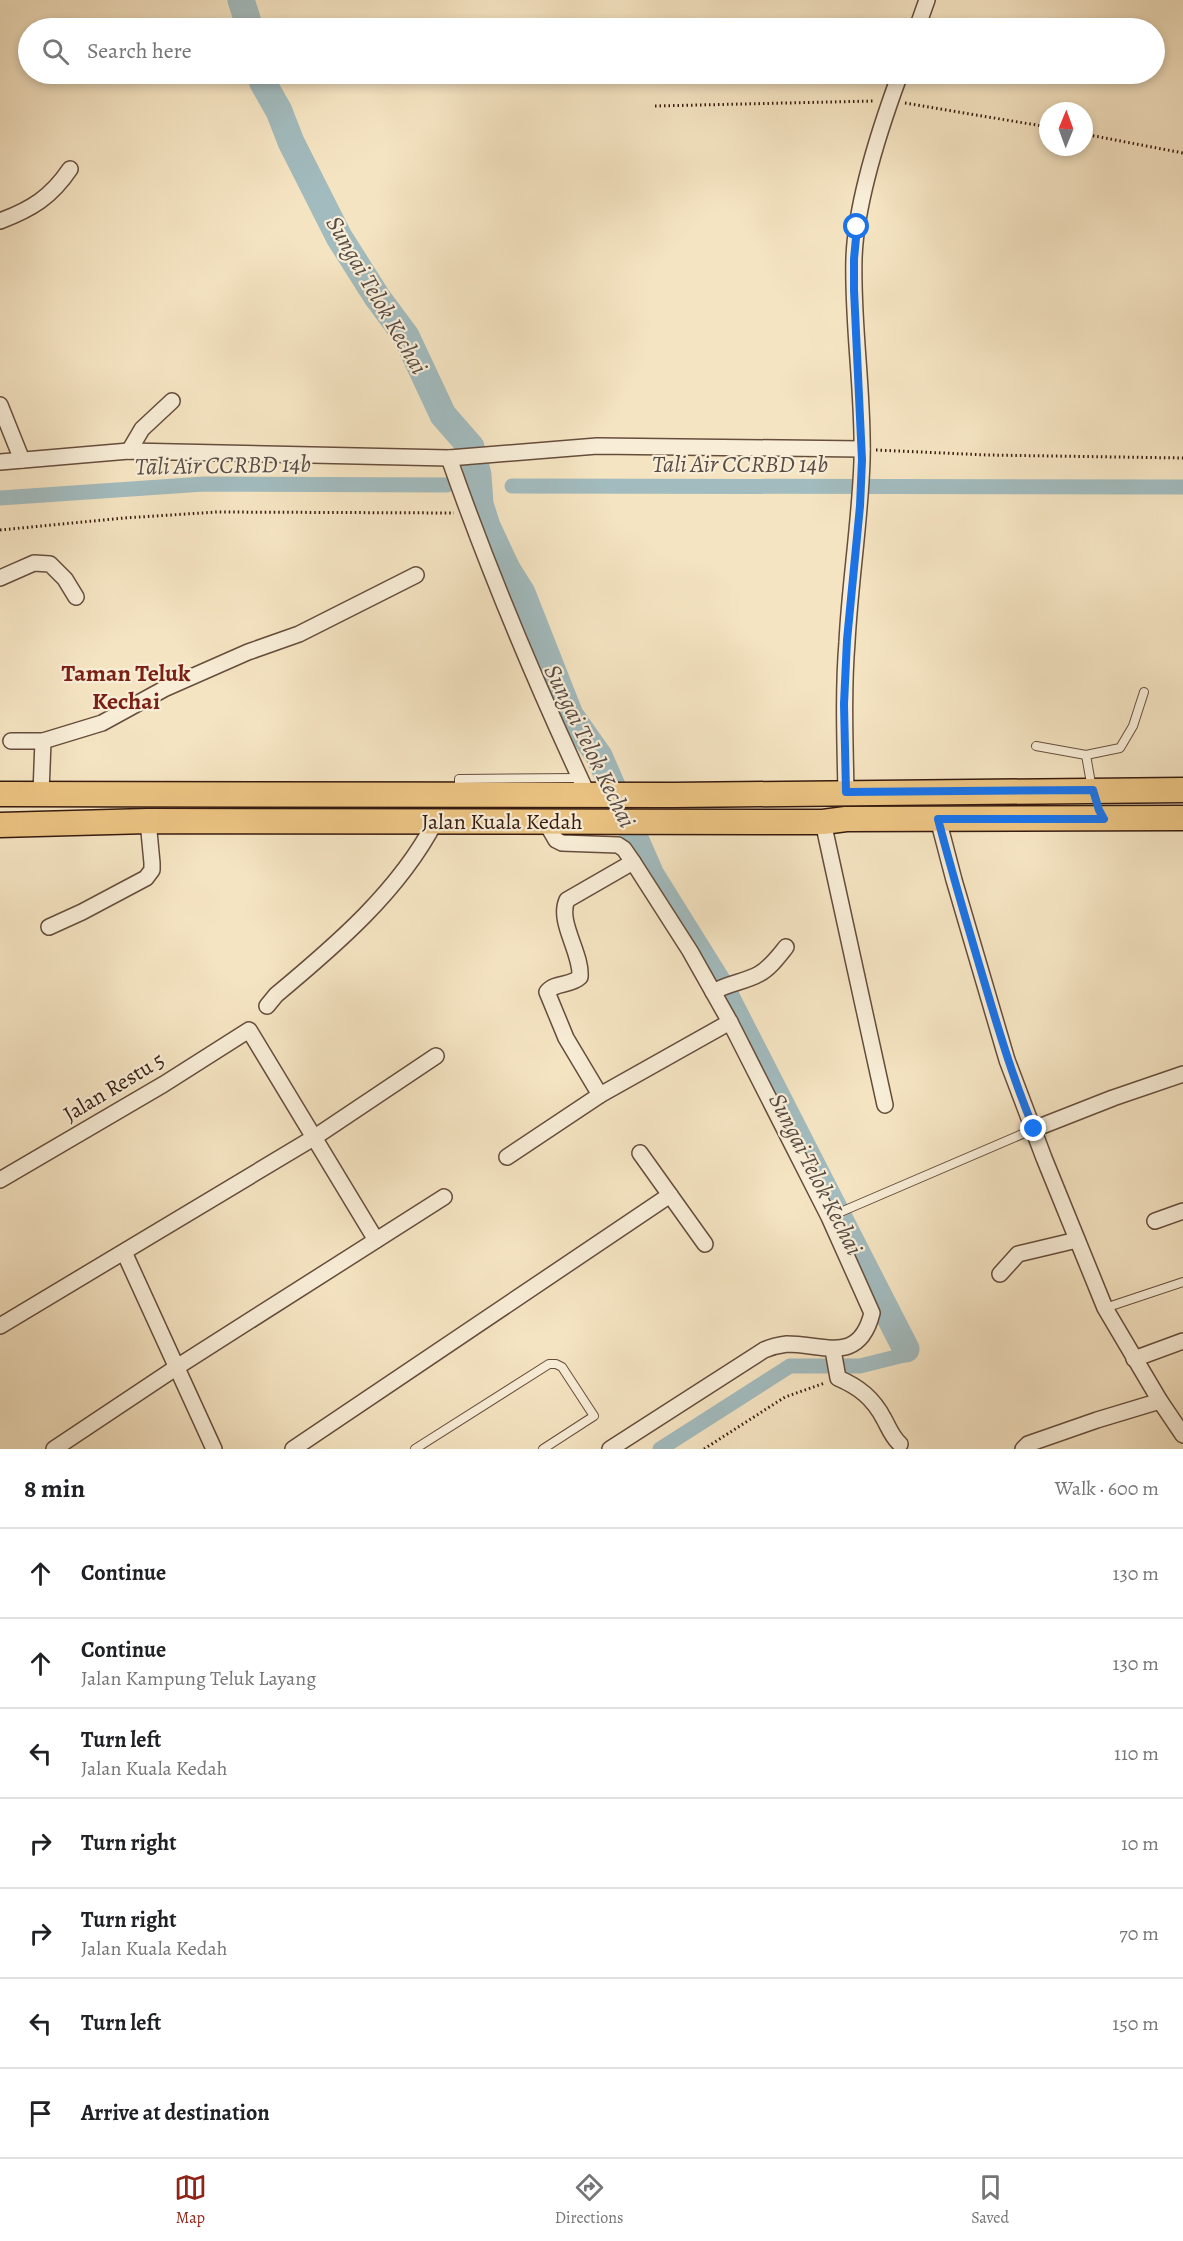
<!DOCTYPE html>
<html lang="en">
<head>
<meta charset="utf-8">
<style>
  :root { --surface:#fff; --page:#f2f2f2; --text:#202124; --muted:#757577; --line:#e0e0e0; --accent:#8f2418 }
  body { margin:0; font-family:Alegreya,serif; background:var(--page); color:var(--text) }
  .compass { position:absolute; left:1039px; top:102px; width:54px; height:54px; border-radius:50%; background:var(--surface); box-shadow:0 3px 9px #0003; rotate:1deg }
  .stop { position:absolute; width:18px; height:18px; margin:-14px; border:4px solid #1a73e8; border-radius:50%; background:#fff }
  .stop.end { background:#1a73e8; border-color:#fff; box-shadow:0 2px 6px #0008 }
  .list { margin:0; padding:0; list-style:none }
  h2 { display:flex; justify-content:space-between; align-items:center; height:78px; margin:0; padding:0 24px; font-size:26px }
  h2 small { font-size:20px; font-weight:400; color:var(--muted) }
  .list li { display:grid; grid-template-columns:39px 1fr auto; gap:18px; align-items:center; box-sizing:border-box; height:90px; padding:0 24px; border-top:2px solid var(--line) }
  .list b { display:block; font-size:22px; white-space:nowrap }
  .list p { margin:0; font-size:20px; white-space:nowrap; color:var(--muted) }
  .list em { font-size:20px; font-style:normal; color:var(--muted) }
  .icon { flex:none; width:33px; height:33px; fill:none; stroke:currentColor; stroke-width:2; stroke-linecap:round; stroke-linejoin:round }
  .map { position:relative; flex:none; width:1183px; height:1449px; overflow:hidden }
  .search { position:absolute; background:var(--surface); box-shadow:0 3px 9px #0003; left:18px; right:18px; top:18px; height:66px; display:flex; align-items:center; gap:15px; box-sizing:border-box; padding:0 21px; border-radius:33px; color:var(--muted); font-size:22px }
  .sheet { height:708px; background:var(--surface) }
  nav { display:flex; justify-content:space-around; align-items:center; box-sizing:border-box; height:84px; border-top:2px solid var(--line); background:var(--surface); font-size:16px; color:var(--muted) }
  nav a { display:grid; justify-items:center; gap:3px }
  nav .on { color:var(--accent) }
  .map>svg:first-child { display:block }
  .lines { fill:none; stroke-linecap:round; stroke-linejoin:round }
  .canal { stroke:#a2bbbe; stroke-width:15 }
  .river { stroke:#a2bbbe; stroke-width:27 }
  .service-casing { stroke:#664d3c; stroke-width:10 }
  .minor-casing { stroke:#664d3c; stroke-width:18 }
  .primary-casing { stroke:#371b0f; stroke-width:27 }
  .path { stroke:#371b0f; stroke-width:3; stroke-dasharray:1.5 3; stroke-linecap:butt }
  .service { stroke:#f8edd7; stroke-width:8 }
  .minor { stroke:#f8edd7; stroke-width:15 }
  .primary { stroke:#eac281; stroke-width:24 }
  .route { stroke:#1a73e8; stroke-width:8 }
  .labels { text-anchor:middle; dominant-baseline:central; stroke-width:4.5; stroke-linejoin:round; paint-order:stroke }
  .street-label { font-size:22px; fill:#371b0f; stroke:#f8edd7 }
  .water-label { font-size:24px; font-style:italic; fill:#574b44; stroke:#f8edd7 }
  .neighbourhood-label { font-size:24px; font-weight:bold; fill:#7a1f14; stroke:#f8edd7 }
</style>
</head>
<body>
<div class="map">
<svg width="1183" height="1449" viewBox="0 0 1183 1449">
  <rect width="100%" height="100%" fill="#f5e4c2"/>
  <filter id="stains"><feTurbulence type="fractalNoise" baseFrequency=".00333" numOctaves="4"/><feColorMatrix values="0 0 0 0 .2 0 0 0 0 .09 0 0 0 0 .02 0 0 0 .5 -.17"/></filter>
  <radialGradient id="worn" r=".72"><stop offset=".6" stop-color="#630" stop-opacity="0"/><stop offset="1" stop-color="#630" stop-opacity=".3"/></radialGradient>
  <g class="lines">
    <g class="canal">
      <path d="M512,486L1183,487"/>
      <path d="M0,498L204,484L447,485"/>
      <path d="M660,1449L790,1366H860L904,1355L906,1349"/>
    </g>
    <g class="river">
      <path d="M241,0L250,28"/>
      <path d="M260,74L263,83L279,111L291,142L339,237L377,297L406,336L443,415L471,447L478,475L480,504L487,526L507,569L522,593L570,715L599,756L651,875L722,989L906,1349"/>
    </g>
    <defs>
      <g id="service">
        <path d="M1036,746L1086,755L1120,748L1133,726L1144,692"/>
        <path d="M1086,755L1092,789"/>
        <path d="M459,792V779L580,778"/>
        <path d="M829,1217L1034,1129"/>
        <path d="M1105,1308L1183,1282"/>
        <path d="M415,1449L549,1364H556L562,1367L594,1416L543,1449"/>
      </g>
      <g id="minor">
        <path d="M917,28L927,0"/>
        <path d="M0,221C32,209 51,197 70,169"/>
        <path d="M0,405L22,460"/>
        <path d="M129,451L142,429L172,401"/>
        <path d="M449,458C489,572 536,684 587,793"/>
        <path d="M0,462L129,451L449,458L597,446L862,449"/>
        <path d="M0,578L34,563L50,564L65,579L76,597"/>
        <path d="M11,741H43L102,723L164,689L248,652L299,634L416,575"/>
        <path d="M846,792C845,742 843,692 847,642C850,582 860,522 862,461C864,394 852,325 854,258C856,200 880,128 900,74"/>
        <path d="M41,793L43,741"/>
        <path d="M938,819L954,880L1007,1060L1044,1158L1105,1308L1160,1401L1183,1435"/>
        <path d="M545,821L556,840L562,843L618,845L624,849L633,862L690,951L730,1022L829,1217L872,1313C859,1365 824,1344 787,1344C779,1345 771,1347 764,1350L610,1449"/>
        <path d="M823,822L885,1105"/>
        <path d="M49,927L82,912L146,878L152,870V863L148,821"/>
        <path d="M713,992C728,983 745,982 759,974C770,968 778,957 786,947"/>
        <path d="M267,1006L276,995C336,945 399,891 435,822"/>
        <path d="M600,1095L566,1038L547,992C555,982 571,986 580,977C582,953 557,922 567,900L633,862"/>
        <path d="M1034,1129L1113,1098L1183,1074"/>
        <path d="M640,1153L705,1244"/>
        <path d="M507,1157L600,1095L730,1022"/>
        <path d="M0,1180L164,1084L249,1030L376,1240"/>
        <path d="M1155,1221L1183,1211"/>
        <path d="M124,1252L214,1449"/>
        <path d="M1000,1274L1018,1254L1077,1240"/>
        <path d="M0,1326L315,1137L436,1056"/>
        <path d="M833,1350L838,1378C859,1387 873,1398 884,1419C889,1428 892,1437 900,1444"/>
        <path d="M1134,1359L1183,1341"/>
        <path d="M54,1449L177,1367L444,1197"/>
        <path d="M293,1449L670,1195"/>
        <path d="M1023,1449L1028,1444L1097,1420L1160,1401"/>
      </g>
      <g id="primary">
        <path d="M0,794L673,795L1183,790"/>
        <path d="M0,825L148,821L823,822L846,819L1183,818"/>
      </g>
    </defs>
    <use href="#service" class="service-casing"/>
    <use href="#minor" class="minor-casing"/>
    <use href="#primary" class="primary-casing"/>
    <g class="path">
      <path d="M905,103L1048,127"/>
      <path d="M655,106L874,101"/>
      <path d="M1084,134L1183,153"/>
      <path d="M876,450L987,455L1183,458"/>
      <path d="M0,530L124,518L217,512L454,513"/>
      <path d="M704,1449L785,1397L825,1383"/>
    </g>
    <use href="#service" class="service"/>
    <use href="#minor" class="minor"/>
    <use href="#primary" class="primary"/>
  </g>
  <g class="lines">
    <path class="route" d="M857,227L854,259V290L862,460L860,506L847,640L844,704L846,792L1093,790L1099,810L1104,819H938C953,877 970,934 987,991C1001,1038 1015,1084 1034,1129"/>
  </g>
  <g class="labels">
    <g class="street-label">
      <text x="502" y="822">Jalan Kuala Kedah</text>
      <text transform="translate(114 1087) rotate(-31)">Jalan Restu 5</text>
    </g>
    <g class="water-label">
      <text transform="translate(377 295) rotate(60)">Sungai Telok Kechai</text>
      <text x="740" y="464">Tali Air CCRBD 14b</text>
      <text transform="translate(223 465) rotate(-1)">Tali Air CCRBD 14b</text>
      <text transform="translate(590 746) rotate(64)">Sungai Telok Kechai</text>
      <text transform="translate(816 1174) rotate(63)">Sungai Telok Kechai</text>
    </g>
    <g class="neighbourhood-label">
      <text x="126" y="673">Taman Teluk<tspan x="126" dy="28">Kechai</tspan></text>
    </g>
  </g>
  <rect width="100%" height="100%" filter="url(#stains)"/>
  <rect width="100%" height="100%" fill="url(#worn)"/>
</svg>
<svg class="compass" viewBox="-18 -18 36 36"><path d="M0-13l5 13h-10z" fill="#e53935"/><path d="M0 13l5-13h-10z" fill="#757577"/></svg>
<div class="stop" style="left:857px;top:227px"></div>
<div class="stop end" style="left:1034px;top:1129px"></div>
<div class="search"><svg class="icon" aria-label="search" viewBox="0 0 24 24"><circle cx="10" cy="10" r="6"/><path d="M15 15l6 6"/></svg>Search here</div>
</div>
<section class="sheet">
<h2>8 min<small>Walk · 600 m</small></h2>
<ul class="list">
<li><svg class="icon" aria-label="ahead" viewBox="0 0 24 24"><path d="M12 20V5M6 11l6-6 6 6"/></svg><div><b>Continue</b></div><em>130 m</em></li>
<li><svg class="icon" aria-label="ahead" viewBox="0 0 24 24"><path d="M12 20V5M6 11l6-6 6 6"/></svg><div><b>Continue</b><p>Jalan Kampung Teluk Layang</p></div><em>130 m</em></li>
<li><svg class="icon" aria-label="left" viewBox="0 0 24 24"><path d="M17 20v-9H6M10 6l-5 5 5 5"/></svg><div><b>Turn left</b><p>Jalan Kuala Kedah</p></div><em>110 m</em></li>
<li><svg class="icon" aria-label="right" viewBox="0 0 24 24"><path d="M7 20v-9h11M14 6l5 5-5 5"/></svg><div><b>Turn right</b></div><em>10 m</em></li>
<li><svg class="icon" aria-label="right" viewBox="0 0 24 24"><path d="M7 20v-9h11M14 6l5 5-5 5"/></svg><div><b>Turn right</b><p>Jalan Kuala Kedah</p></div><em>70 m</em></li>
<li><svg class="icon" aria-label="left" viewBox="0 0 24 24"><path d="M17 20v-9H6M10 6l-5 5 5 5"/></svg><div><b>Turn left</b></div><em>150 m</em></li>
<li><svg class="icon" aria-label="arrive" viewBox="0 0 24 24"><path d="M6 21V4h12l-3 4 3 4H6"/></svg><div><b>Arrive at destination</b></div></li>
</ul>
</section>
<nav>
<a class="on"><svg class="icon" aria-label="map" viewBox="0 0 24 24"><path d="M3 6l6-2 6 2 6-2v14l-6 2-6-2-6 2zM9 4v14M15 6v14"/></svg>Map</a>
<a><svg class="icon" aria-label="directions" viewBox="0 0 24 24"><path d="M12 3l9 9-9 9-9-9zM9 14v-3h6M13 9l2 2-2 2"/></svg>Directions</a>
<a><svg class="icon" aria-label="saved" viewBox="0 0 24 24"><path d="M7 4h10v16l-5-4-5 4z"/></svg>Saved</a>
</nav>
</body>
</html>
